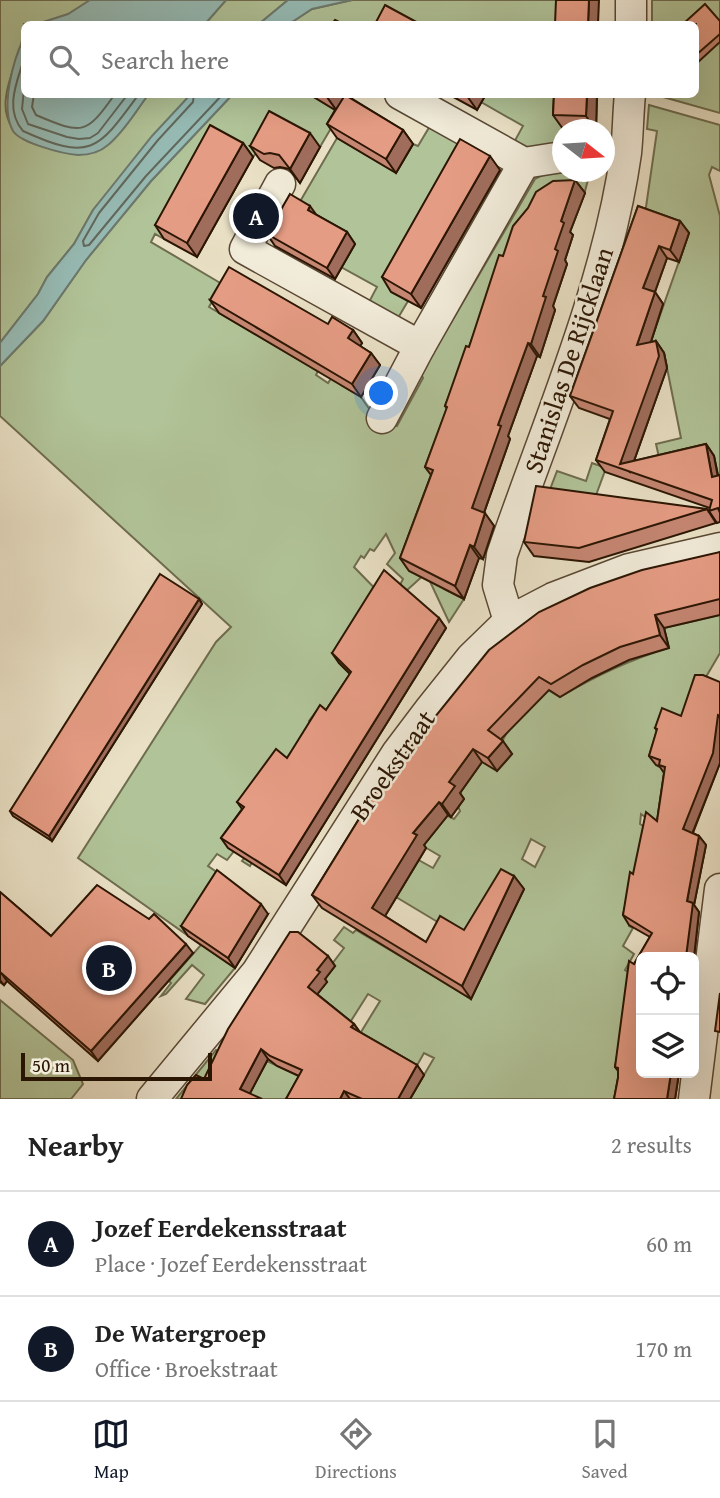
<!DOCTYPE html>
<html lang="en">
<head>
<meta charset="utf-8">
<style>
  :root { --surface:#fff; --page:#f2f2f2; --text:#222; --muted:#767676; --line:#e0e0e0; --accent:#111827 }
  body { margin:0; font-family:"Gentium Book Plus",serif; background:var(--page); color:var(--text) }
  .controls { position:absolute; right:21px; bottom:21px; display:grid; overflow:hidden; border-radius:10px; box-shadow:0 7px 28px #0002 }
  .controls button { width:63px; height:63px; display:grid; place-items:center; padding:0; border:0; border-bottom:2px solid var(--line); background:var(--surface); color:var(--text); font:35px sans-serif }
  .compass { position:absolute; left:552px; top:119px; width:63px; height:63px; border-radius:50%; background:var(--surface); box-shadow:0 7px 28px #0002; rotate:107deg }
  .scale { position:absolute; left:21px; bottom:18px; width:191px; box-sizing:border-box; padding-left:7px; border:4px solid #2b1503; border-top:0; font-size:19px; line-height:24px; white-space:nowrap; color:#2b1503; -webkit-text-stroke:5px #f1ebd9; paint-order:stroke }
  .you { position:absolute; left:382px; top:394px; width:24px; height:24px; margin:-18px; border:5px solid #fff; border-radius:50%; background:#1a73e8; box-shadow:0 0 0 10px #1a73e833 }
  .badge { display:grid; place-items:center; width:46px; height:46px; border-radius:50%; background:var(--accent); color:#fff; font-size:23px; font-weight:700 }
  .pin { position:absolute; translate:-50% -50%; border:4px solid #fff; box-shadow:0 2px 7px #0006 }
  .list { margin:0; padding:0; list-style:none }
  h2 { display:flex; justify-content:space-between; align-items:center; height:91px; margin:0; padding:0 28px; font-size:30px }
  h2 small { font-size:23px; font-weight:400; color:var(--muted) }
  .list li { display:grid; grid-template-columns:46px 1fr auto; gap:21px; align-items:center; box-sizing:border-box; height:105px; padding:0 28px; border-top:2px solid var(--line) }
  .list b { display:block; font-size:26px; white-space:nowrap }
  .list p { margin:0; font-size:23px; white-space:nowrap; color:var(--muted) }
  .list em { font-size:23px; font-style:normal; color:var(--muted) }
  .icon { flex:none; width:38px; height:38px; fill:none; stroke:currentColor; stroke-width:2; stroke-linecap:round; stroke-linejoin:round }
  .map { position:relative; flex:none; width:720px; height:1099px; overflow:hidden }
  .search { position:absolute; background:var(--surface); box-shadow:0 7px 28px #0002; left:21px; right:21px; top:21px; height:77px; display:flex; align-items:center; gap:18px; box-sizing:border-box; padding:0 24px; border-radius:10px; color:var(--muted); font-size:26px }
  .sheet { height:301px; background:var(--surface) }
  nav { display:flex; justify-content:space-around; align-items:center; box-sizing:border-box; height:98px; border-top:2px solid var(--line); background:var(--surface); font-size:19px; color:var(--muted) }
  nav a { display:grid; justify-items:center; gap:4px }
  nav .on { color:var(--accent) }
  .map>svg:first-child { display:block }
  .green { fill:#b1c398; stroke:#6e6c4e; stroke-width:2; fill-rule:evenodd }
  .water { fill:#97bdb7; stroke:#6c7a6f; stroke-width:2 }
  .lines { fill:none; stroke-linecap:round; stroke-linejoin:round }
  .shore { stroke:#61695d; stroke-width:2 }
  .street-casing { stroke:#5a4834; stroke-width:33 }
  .street { stroke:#f1ebd9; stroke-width:30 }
  .wall { fill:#c58672; stroke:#2b1503; stroke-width:2 }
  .shaded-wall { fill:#a06d5c; stroke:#2b1503; stroke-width:2 }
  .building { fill:#e59c84; stroke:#2b1503; stroke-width:2 }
  .labels { text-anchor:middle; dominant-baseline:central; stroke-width:5; stroke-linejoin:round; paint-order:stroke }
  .street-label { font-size:26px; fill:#2b1503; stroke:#f1ebd9 }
</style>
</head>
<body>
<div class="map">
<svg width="720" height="1099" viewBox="0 0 720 1099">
  <rect width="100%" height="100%" fill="#e9e0c5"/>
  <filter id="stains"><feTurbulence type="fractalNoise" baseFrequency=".00286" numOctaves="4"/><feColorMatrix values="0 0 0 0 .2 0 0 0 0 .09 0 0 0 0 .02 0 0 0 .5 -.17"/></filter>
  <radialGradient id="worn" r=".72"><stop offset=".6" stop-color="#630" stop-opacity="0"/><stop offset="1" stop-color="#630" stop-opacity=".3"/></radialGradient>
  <g class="green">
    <path d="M0,0H90C76,15 45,24 24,24C24,49 9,72 6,97C3,120 15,140 38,145C50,147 107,132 123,129L148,95H190L93,210L74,244L47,277L38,294L0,343Z"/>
    <path d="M226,0H288L259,24H205Z"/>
    <path d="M352,0H565V24H289L312,9Z"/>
    <path d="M652,0H720V113L656,95L696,94V24H652Z"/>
    <path d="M232,95H310L340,113L320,147L279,125L253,157L220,139L164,239L155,234L151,242L222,284L209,307L318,371L316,375L328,383L334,374L341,385L361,397L379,423L385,420L397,426L423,378L421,374L535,179C551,169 572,172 590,172L584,195L575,193L536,356L529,378L475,359L444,589L464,599L449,622L426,573L405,592L399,587L403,579L387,564L395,553L386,534L374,551L370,549L364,558L361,556L354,567L392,606L339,663L358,682L333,719L318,709L309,721L321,732L250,866L242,861L245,857L235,850L227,860L217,854L208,866L221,875L202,945L235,968L205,1004L186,999L204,975L192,965L166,994L161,996L171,983L169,981L201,945L78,858L216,642L231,627L0,416V366L43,321L86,260L151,181Z"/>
    <path d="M486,95H564L580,129L562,130V144L526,153L512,146L523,126L481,102Z"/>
    <path d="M649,105L720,125V171L712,167L709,175L720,216V487L665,484L656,444L681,438L664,353L645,358L689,233L646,218L645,214L657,131L647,129Z"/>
    <path d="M430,126L471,151L392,291L408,301L398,318L369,302L377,287L341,267L298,205L337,138L396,173L413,144L418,146Z"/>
    <path d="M592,463L606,468L592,506L546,500L557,471L586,481Z"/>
    <path d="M720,615V653L703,682L667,770L669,824L652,822L641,814L640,824L650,830L629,926L633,928L623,946L634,954L625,970L641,979L623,1099H410L434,1058L424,1053L415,1069L358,1037L380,1001L368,994L349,1024L314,998L326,982L324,980L335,966L332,964L344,948L334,940L344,927L353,933L356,930L471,998L500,936L476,945L396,897L407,879L397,848L433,868L440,856L423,846L442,813L454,819L460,811L453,793L461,790L481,762L500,745L510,727L528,711L543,687L560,697C595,676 629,660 668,648L664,628ZM531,839L545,847L535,867L522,859Z"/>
    <path d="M0,1000L73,1060L83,1084L71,1099H0Z"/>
    <path d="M216,1050L261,1071L267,1061L329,1090L325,1099H176Z"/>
  </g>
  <g class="water">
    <path d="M90,0H226L205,24H37L68,14Z"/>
    <path d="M288,0H352L312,9L289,24H259Z"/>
    <path d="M24,38V94L148,95C136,111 124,132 108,145C100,152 88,155 78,155C63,154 21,143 13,131C0,108 13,60 24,38Z"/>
    <path d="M190,95H232L151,181L86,260L43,321L0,366V343L38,294L47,277L74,244L93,210L152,136Z"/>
  </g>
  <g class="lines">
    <g class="shore">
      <path d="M24,59C17,82 4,109 23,131C91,162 98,150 139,94"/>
      <path d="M24,89L22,109L28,124L67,137L79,139L90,138L98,133L128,94"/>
      <path d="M34,94L32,107L36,115C83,135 86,135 115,94"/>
      <path d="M194,94L193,102L158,140L99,213L83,241L84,246L89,245L146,176L223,94"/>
    </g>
    <defs>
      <g id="street">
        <path d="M631,24V0"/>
        <path d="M400,94L524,163L562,157"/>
        <path d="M280,184L245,249L420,346"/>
        <path d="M382,418L420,346L524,163"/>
        <path d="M509,621L498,585L502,555C546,426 607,288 626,153C628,134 628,114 630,94"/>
        <path d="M152,1099L257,972L397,753L431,708L471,658L509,621L553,598L629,569L720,548"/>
        <path d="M694,1099L720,889"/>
      </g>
    </defs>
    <use href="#street" class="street-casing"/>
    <use href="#street" class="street"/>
  </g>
  <g class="wall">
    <path d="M720,21V42L696,64V24Z"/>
    <path d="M309,94H346V95L403,130L413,144L396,173L337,138L327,124L335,110Z"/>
    <path d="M448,94H486L477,110Z"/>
    <path d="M554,94H597L596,130L563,129L553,115Z"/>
    <path d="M243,143L253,157L197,257L164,239L155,225Z"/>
    <path d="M250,146L320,147L300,183L289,169L280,167L274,168L260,160Z"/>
    <path d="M500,170L421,308L391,292L382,277Z"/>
    <path d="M575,180L585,193L570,232L573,235L565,260L567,264L553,306L555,310L540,357L537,356L508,436L510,439L484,513L494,526L483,559L479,558L464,599L409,571L400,558L431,475L425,467L447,409L445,406L469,347L503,256Z"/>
    <path d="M638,206L680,221L689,233L679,262L667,258L655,292L663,304L651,342L656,341L664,353L667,368L634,461L706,444L714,456L718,475H720V522L717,523L709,511L710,508L605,472L596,460L610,419L579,408L570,396Z"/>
    <path d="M317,215L347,232L355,244L335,279L275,246L267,234Z"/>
    <path d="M210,300L353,330L362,343L360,346L371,353L380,365L361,397L219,313Z"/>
    <path d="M707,509L716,523L589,562L534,556L524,542Z"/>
    <path d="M720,552V615L664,628L669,648L629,660L592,678L560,697L549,690L501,739L512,754L497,771L482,762L460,793L464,799L451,817L448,815L424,845L426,848L385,916L426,942L464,930L514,876L524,889L471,999L322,908L312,895L380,785Z"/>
    <path d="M199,599L202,604L52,841L13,816L10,811Z"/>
    <path d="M439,618L446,628L286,885L228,848L221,838L242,809L237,802L287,758L326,710L350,674L339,663L332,653Z"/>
    <path d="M720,682V763L693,833L699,836L706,845L694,905L699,912L694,957H641V1073H679L675,1099H614L618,1078V1071L615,1067L634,964L650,937L629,925L623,915L633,874L657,821L664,773L660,767L656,765L649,756L657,731L655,728L681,716Z"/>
    <path d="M0,892L51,936L193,953L98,1061L7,981L4,985L0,982Z"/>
    <path d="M268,914L235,968L188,936L181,926Z"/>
    <path d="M328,956L335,966L325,979L327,982L317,994L354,1024L360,1032L417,1065L424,1075L410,1099H286L299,1076L277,1066L268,1059L250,1093L204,1079Z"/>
  </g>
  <g class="shaded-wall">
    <path d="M589,0H599L598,24H588Z"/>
    <path d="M328,94H346L337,111L327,97Z"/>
    <path d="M468,94H486L477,110L467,96Z"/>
    <path d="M587,94H597L596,130L586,116Z"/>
    <path d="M403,130L413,144L396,173L386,159Z"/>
    <path d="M310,133L320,147L300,183L290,169Z"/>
    <path d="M243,143L253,157L197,257L187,243Z"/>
    <path d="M490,156L500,170L421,308L411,294Z"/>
    <path d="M575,180L585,193L570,232L573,235L565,260L567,264L553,306L555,310L540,357L531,344L561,221Z"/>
    <path d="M310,206L318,217L308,210Z"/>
    <path d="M680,221L689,233L679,262L670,250Z"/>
    <path d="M347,232L355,244L335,279L327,268Z"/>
    <path d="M659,246L667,258L652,300L643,288Z"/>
    <path d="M655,292L663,304L646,357L637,345Z"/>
    <path d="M353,330L362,343L357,351L348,338Z"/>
    <path d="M656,341L664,353L667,368L630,472L620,464Z"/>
    <path d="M528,343L537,356L508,436L510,439L481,521L472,508L498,425Z"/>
    <path d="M371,353L380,365L361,397L352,384Z"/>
    <path d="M706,444L714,456L720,488L712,477Z"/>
    <path d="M485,513L494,526L483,559L474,547Z"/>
    <path d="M470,545L479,558L464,599L455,586Z"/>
    <path d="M199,599L202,604L52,841L49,836Z"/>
    <path d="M655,615L664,628L669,648L660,635Z"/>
    <path d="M439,618L446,628L286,885L279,875Z"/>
    <path d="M718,715L720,718V763L690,839L683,829Z"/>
    <path d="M503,741L512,754L497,771L488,758Z"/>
    <path d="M473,749L482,762L460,793L464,799L451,817L442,804L449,782Z"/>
    <path d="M439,802L448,815L424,845L426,848L382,921L372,908L413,833Z"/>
    <path d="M699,836L706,845L694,905L699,912L694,957H686L687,901Z"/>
    <path d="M514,876L524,889L471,999L462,986Z"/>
    <path d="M261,904L268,914L235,968L228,958Z"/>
    <path d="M186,944L193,953L98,1061L91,1051Z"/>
    <path d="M328,956L335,966L325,979L327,982L315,997L308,987L317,970Z"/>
    <path d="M0,971L7,981L4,985L0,980Z"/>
    <path d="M354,1024L361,1034L351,1027Z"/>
    <path d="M261,1049L268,1059L247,1099L240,1089Z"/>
    <path d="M417,1065L424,1075L410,1099H398Z"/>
    <path d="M671,1073H679L675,1099H667Z"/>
    <path d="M344,1091L350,1099H340Z"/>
  </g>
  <g class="building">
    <path d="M556,0H589L588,24H555Z"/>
    <path d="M705,4L720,21V34L696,55V24H683Z"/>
    <path d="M385,5L420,24H375Z"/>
    <path d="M335,20L343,24H332Z"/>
    <path d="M554,94H587L586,116L553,115Z"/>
    <path d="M345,95L403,130L386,159L327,124Z"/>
    <path d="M269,111L310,133L290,169L279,155L270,153L264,154L250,146Z"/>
    <path d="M210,125L243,143L187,243L155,225Z"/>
    <path d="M460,139L490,156L411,294L382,277Z"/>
    <path d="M575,180L561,221L564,223L555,249L558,251L543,296L546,297L531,344L528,343L509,395L498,425L501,426L472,508L485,513L474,547L470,545L455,586L400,558L433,470L425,467L447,407L445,406L466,346L469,347L499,255L503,256L513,226L528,208L536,192L553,181Z"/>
    <path d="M290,194L310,206L308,210L347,232L327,268L267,234Z"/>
    <path d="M638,206L680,221L670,250L659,246L643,288L655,292L637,345L656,341L659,356L620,464L706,444L712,477L720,475V513L718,508L709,511L712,500L596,460L613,411L570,396Z"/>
    <path d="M229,267L328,324L332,317L353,330L348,338L371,353L352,384L210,300Z"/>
    <path d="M536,486L707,509L579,548L524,542Z"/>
    <path d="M720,552V599L655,615L660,635L620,647L583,665L551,684L539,677L488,730L503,741L488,758L473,749L449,782L455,786L442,804L439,802L413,833L417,835L372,908L426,942L440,916L464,930L501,869L514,876L462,986L312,895L380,785L489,650L539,612L590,588L642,570Z"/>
    <path d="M384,570L439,618L279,875L221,838L244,807L237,802L276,749L287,758L320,705L326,710L351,672L332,653Z"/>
    <path d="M160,574L199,599L49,836L10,811Z"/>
    <path d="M695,675H703L720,682V716L718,715L713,753L683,829L699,836L687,901L693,903L686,957H641V1073H671L667,1099H614L618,1078V1068L615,1067L629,961L634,964L652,933L623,915L630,872L633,874L646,812L657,821L665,767L659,765L660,760L649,756L657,729L655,728L662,708L681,716Z"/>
    <path d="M217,870L261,904L228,958L181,926Z"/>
    <path d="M97,885L149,919L154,914L186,944L91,1051L0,972V892L51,936Z"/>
    <path d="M290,932H298L328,956L317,970L320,972L308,987L354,1024L351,1027L417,1065L398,1099H362L344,1091L340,1099H286L302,1070L270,1056L261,1049L240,1089L262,1099H181L187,1085L196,1075L204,1079L228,1029Z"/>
    <path d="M720,993V1032L715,1031Z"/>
  </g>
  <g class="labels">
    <g class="street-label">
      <text transform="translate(568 360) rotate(-72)">Stanislas De Rijcklaan</text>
      <text transform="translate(392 765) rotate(-55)">Broekstraat</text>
    </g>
  </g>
  <rect width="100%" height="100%" filter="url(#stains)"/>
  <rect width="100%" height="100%" fill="url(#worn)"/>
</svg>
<div class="controls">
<button><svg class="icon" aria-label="locate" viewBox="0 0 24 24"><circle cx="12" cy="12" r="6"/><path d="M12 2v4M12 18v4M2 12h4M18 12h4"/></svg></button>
<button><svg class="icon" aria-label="layers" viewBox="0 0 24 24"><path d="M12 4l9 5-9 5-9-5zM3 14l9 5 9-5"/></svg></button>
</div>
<svg class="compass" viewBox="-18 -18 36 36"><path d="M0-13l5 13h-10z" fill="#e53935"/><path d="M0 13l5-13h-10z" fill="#767676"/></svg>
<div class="scale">50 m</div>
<div class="you"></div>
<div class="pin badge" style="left:256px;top:216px">A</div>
<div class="pin badge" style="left:109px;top:968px">B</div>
<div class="search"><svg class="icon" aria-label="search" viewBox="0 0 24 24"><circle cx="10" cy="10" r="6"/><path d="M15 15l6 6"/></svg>Search here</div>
</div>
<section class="sheet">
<h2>Nearby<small>2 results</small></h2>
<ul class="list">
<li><span class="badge">A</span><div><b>Jozef Eerdekensstraat</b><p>Place · Jozef Eerdekensstraat</p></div><em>60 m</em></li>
<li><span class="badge">B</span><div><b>De Watergroep</b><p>Office · Broekstraat</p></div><em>170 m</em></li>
</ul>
</section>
<nav>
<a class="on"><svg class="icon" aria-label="map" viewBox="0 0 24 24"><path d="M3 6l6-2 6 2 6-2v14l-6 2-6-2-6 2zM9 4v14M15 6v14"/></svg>Map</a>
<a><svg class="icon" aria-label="directions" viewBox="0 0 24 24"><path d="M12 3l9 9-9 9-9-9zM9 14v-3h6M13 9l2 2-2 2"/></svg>Directions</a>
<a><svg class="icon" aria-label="saved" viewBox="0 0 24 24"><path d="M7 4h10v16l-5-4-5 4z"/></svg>Saved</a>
</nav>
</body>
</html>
